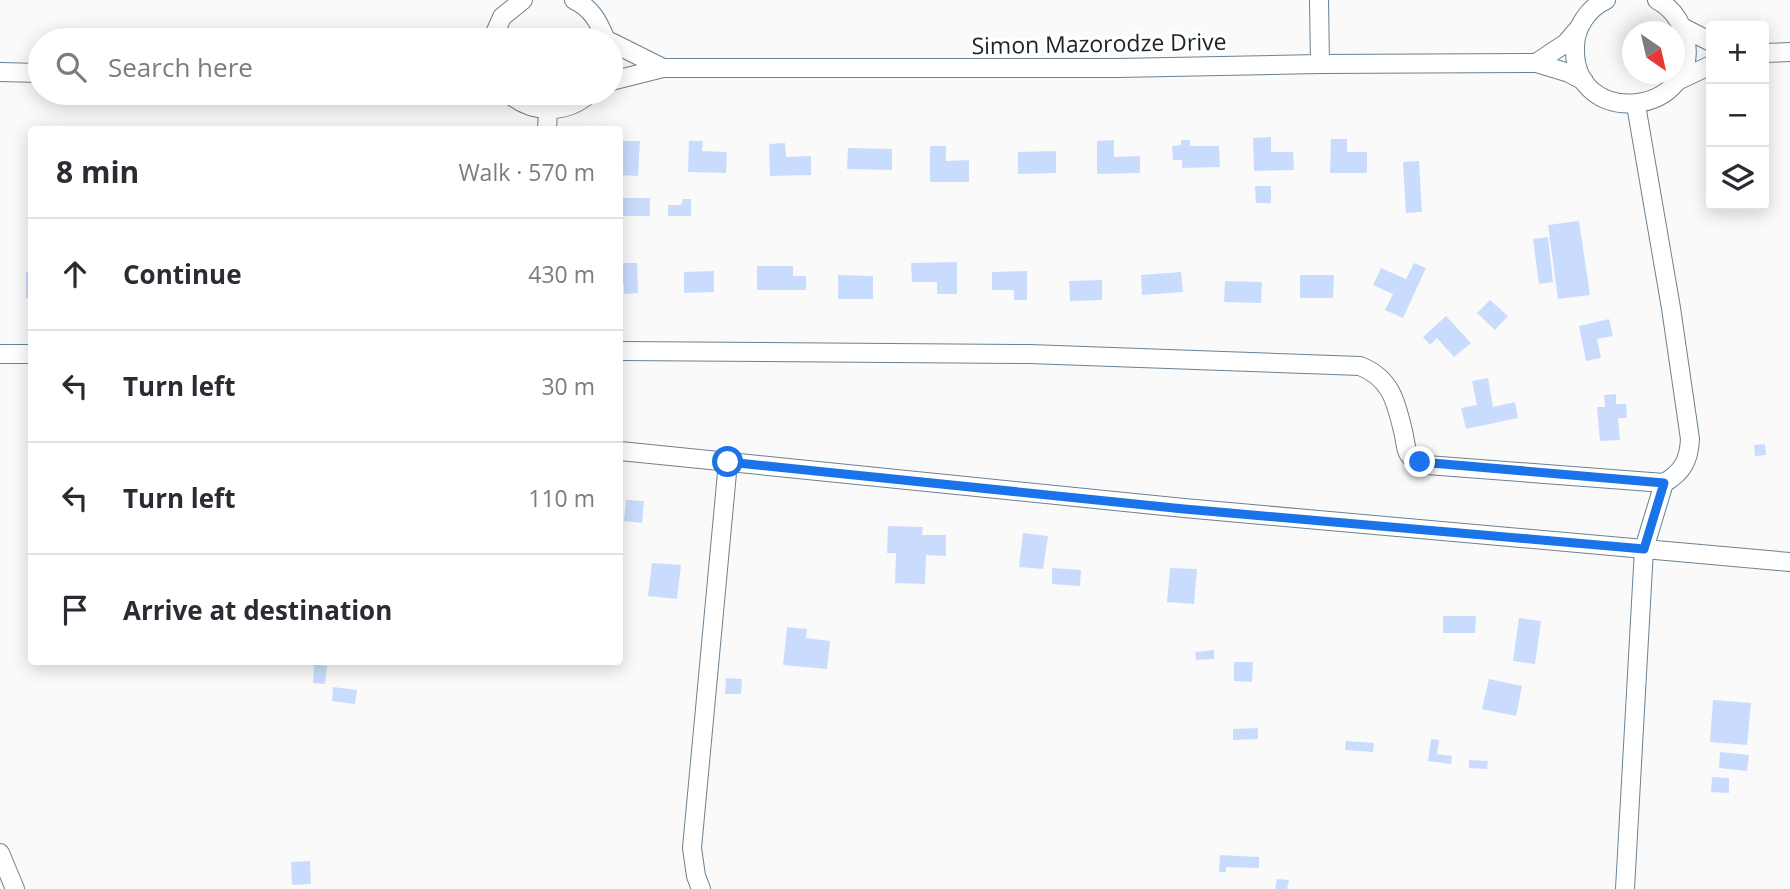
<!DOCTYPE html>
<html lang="en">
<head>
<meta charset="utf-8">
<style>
  :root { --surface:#fff; --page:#f7f7f7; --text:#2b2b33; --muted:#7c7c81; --line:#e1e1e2 }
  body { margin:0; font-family:"Open Sans",sans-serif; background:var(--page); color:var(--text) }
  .controls { position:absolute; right:21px; top:21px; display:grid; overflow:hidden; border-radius:7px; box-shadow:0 4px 18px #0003 }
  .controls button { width:63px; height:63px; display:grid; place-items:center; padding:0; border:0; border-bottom:2px solid var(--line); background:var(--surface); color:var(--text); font:35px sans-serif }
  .compass { position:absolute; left:1622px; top:21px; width:63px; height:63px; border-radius:50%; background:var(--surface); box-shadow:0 4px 18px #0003; rotate:146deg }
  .stop { position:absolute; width:21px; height:21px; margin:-16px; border:5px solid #1a73e8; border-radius:50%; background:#fff }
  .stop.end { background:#1a73e8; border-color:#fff; box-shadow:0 2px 7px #0008 }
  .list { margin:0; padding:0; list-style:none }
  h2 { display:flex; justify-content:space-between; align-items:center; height:91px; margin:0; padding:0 28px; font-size:30px }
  h2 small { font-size:23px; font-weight:400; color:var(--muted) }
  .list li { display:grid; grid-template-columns:46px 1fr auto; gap:21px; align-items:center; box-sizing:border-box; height:112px; padding:0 28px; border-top:2px solid var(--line) }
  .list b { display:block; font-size:26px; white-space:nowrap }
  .list em { font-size:23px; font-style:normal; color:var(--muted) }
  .icon { flex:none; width:38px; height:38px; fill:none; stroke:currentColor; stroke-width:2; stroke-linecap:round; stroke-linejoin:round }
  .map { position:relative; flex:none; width:1790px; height:889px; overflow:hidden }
  .search { position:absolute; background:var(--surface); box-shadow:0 4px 18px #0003; left:28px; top:28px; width:595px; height:77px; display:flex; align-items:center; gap:18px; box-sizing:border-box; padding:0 24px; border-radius:38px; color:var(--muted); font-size:26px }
  .panel { position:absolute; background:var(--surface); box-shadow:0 4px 18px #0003; left:28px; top:126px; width:595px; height:539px; border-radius:7px }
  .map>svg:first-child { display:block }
  .building { fill:#cadcfe }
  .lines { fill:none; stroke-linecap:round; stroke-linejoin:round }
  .minor-casing { stroke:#6a8293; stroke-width:20 }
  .minor { stroke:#fff; stroke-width:18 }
  .route { stroke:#1a73e8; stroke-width:9 }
  .labels { text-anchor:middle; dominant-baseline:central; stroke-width:7; stroke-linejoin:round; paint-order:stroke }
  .street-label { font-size:23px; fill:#192329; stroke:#fff }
</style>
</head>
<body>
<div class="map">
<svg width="1790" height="889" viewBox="0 0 1790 889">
  <rect width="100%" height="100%" fill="#fafafa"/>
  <g class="building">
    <path d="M1271,137V152H1293L1294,170L1254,171L1253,138Z"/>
    <path d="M1331,139H1347V152H1367V173H1330Z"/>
    <path d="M1114,140V157L1140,156V173L1097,174V141Z"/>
    <path d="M1181,140H1190V146H1219L1220,167L1182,168V160H1173L1172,146L1181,145Z"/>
    <path d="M620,141H640L638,176L620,175Z"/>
    <path d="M689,141H703L702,151L727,152L726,173L688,172Z"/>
    <path d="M785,143L786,157L811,156V175L770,176L769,144Z"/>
    <path d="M930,146H946V161L969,160V182H930Z"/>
    <path d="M848,148L892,149V170L847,169Z"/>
    <path d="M1056,151V173L1018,174V152Z"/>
    <path d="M1419,161L1422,212L1406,213L1403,162Z"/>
    <path d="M1255,186H1271V203H1256Z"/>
    <rect x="620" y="198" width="30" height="18"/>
    <path d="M683,199H691V216H668V205H681Z"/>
    <path d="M1579,221L1590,295L1558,299L1548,225Z"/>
    <path d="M1548,237L1553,282L1539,284L1533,239Z"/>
    <path d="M957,262V294H937V282H912L911,263Z"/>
    <path d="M620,263H637L638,293L624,294V284H620Z"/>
    <path d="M1414,263L1426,268L1403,318L1385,310L1393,294L1373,285L1381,268L1406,279Z"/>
    <path d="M757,266H793V276H806V290H757Z"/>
    <path d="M714,271V292L684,293V272Z"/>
    <path d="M1027,271V300H1014V290H992V272Z"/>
    <rect x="26" y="272" width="6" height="26"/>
    <path d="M1181,272L1183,292L1142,295L1141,275Z"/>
    <path d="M838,275L873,276V299H838Z"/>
    <path d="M1300,275H1334L1333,298H1300Z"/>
    <path d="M1102,280V300L1070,301L1069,281Z"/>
    <path d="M1225,281L1262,282L1261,303L1224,302Z"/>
    <path d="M1490,300L1508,316L1495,330L1477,313Z"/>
    <path d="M1446,316L1471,343L1454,357L1437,338L1430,345L1423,337Z"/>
    <path d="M1609,319L1613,336L1597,339L1601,358L1586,361L1579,326Z"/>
    <path d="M1488,378L1493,407L1515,402L1518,418L1466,429L1461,408L1477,405L1472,381Z"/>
    <path d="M1616,394V404H1626L1627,418H1618L1620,440L1600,441L1597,407H1605L1604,395Z"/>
    <path d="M1765,444L1766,455L1755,456L1754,445Z"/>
    <path d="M626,500L644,501L642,523L624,521Z"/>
    <path d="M888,526L923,527L922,535H946V556L926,555L925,584L895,583L896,553H887Z"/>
    <path d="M1023,533L1048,536L1043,569L1019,567Z"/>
    <path d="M652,563L681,565L677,599L648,596Z"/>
    <path d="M1052,568L1081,570L1080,586L1052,584Z"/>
    <path d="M1170,568L1197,569L1194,604L1167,602Z"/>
    <path d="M1443,616H1476L1475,633H1443Z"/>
    <path d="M1519,618L1541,621L1535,664L1513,661Z"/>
    <path d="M787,627L807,629L806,638L830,641L827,669L783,665Z"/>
    <path d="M1214,650V659L1196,660L1195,652Z"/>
    <path d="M1234,662H1253L1252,682L1234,681Z"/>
    <path d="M314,664L327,666L325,684L313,683Z"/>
    <path d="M726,678L742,679L741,694H725Z"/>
    <path d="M1489,679L1522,686L1516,716L1482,709Z"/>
    <path d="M333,687L357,690L355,704L332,701Z"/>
    <path d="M1713,700L1751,703L1747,745L1710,742Z"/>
    <path d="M1258,728V739L1233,740V729Z"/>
    <path d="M1431,739L1439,740L1437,754L1452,756L1451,764L1428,761Z"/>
    <path d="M1346,741L1374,743L1373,752L1345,750Z"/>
    <path d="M1720,752L1749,755L1747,771L1719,768Z"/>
    <path d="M1469,760L1488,761L1487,769L1469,768Z"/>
    <path d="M1712,777L1729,778V793L1711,792Z"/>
    <path d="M1220,855L1259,857V868L1226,867V872H1219Z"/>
    <path d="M310,861L311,884L292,885L291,862Z"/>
    <path d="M1277,879L1289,880L1287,889H1275Z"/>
  </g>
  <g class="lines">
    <defs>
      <g id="minor">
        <path d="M574,0C592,8 599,23 606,40"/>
        <path d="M1319,0L1320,64"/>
        <path d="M1606,0C1588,8 1575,28 1575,47C1572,131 1703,116 1685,37C1681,21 1672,8 1657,0"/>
        <path d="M1682,27L1711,42"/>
        <path d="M492,40L502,17L523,0"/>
        <path d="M611,42L663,68"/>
        <path d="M1764,53L1790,52"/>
        <path d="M1536,63L1566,43L1578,29"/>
        <path d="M0,72L40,73"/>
        <path d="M611,81L663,68H1118L1320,64L1536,63L1569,73L1584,81"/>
        <path d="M1677,81L1711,65"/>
        <path d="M508,93C532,114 566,115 590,93"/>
        <path d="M547,130L548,110"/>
        <path d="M620,351L1029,354L1360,366C1391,378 1396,402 1403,431C1405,438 1405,447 1408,453C1412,460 1420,462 1427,465L1664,483C1683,472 1689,460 1690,439L1671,308L1636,105"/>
        <path d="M0,354H32"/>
        <path d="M620,451L1184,508L1790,562"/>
        <path d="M0,853L15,889"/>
        <path d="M701,889L696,876L692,848L728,462"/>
        <path d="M1625,889L1644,549L1664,483"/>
      </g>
    </defs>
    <use href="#minor" class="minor-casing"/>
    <use href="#minor" class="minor"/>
  </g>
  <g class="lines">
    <path class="route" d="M728,462L1184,509L1644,549L1664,483L1420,462"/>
  </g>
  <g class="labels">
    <g class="street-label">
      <text transform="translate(1099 43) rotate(-1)">Simon Mazorodze Drive</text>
    </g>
  </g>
</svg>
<div class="controls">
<button>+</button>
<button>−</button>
<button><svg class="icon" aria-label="layers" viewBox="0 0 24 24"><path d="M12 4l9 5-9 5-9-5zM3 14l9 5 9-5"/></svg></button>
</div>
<svg class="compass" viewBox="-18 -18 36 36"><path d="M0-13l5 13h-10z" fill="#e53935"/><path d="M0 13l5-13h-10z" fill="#7c7c81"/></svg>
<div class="stop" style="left:728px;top:462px"></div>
<div class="stop end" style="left:1420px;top:462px"></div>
<div class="search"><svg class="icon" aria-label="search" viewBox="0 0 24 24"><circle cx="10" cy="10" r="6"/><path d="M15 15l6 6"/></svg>Search here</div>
<section class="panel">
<h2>8 min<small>Walk · 570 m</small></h2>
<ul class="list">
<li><svg class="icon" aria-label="ahead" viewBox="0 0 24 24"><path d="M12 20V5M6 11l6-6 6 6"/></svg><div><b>Continue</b></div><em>430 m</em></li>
<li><svg class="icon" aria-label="left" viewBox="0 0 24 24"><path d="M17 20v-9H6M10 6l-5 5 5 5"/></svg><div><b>Turn left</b></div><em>30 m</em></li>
<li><svg class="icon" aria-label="left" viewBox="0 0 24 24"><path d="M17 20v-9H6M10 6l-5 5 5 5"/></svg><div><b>Turn left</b></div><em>110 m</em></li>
<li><svg class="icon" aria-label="arrive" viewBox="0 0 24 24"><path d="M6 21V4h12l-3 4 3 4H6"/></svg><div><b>Arrive at destination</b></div></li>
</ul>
</section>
</div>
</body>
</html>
